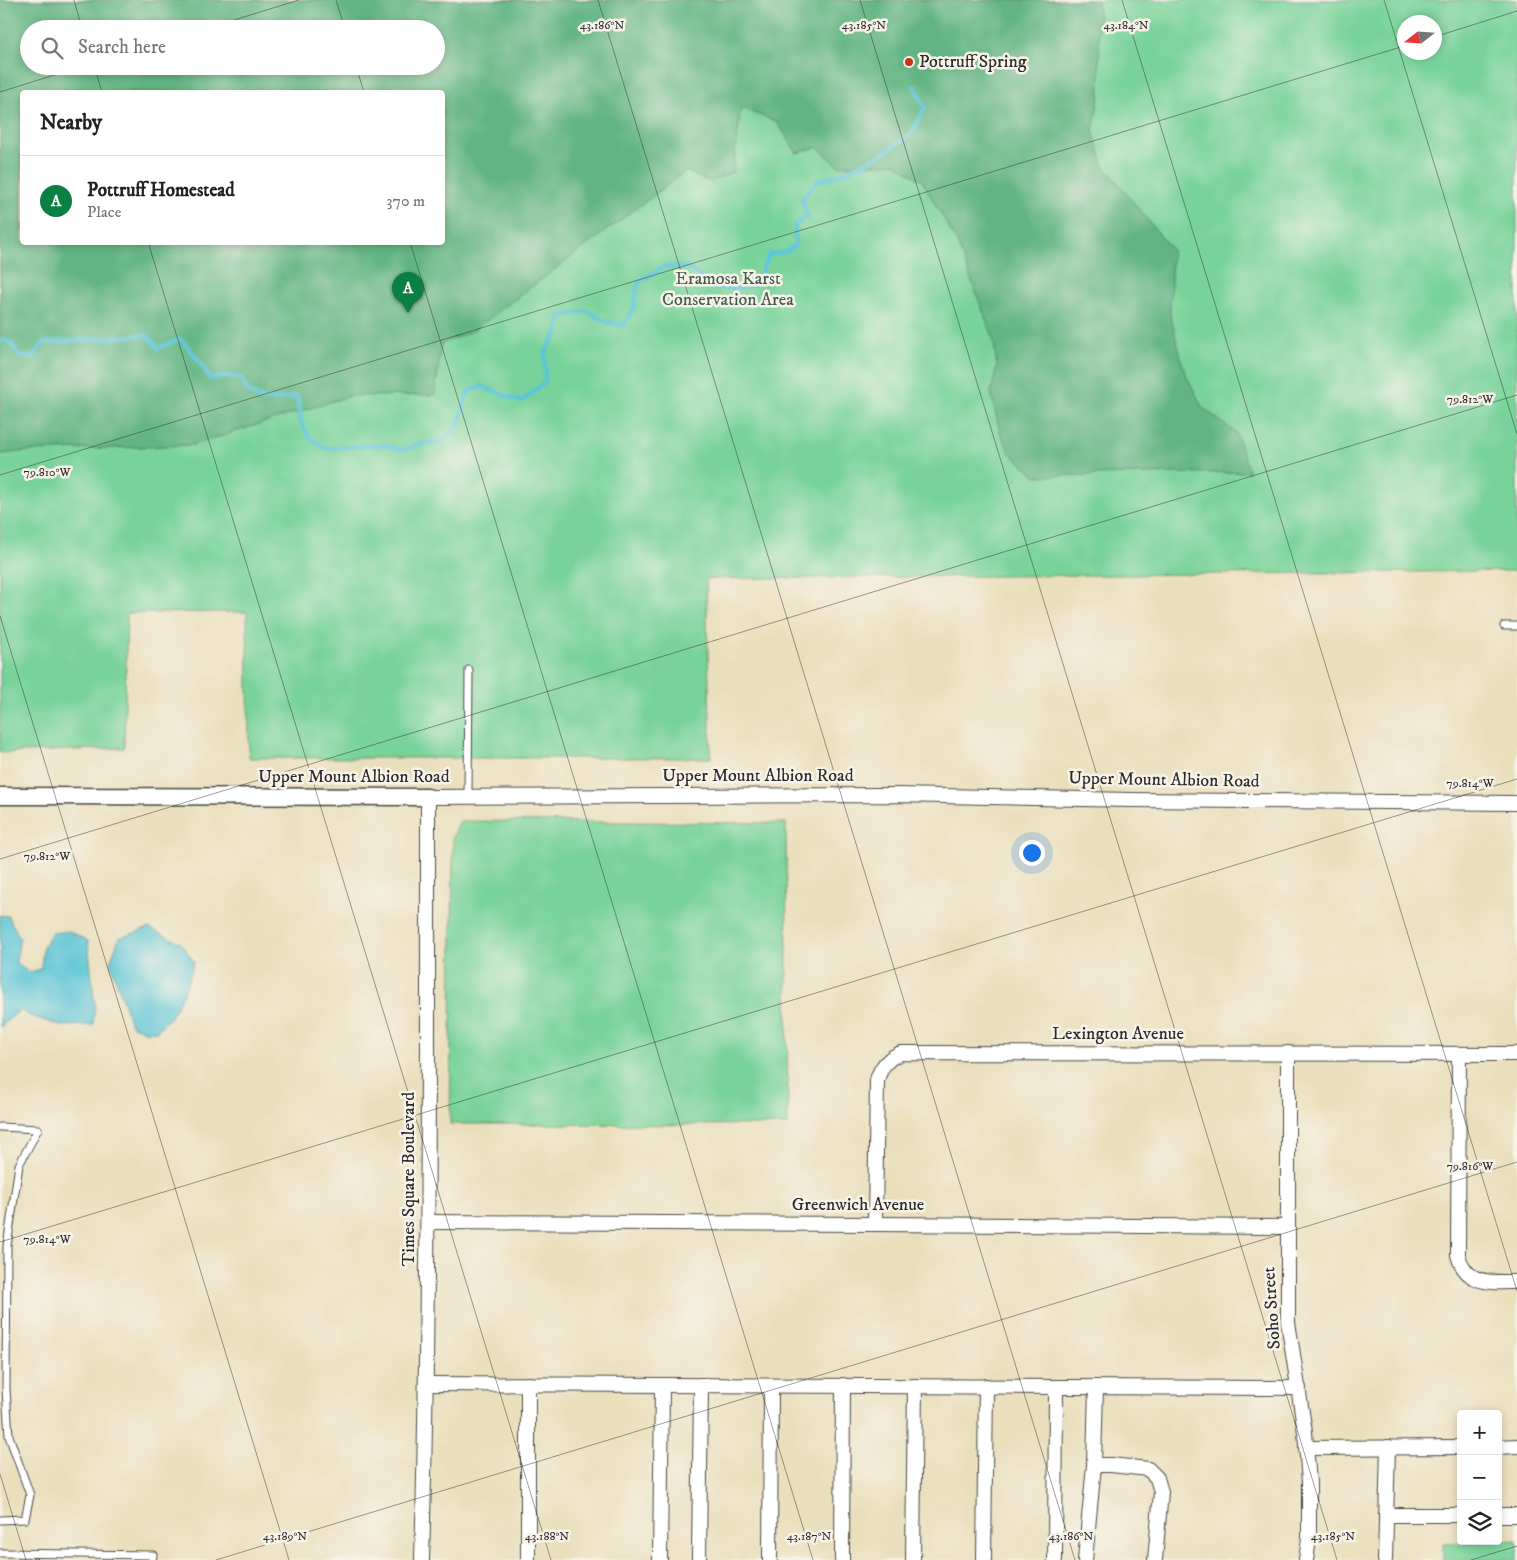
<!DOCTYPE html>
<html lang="en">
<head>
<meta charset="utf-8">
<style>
  :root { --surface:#fff; --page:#f2f2f2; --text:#222; --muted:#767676; --line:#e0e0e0; --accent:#0b8043 }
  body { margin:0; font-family:"IM FELL DW Pica",serif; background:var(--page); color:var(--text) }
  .controls { position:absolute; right:15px; bottom:15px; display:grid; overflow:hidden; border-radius:5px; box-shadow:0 2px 8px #0003 }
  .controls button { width:45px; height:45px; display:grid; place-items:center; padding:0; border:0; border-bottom:1px solid var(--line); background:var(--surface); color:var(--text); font:25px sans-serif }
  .compass { position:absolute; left:1397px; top:15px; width:45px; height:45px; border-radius:50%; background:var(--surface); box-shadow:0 2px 8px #0003; rotate:253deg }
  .you { position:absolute; left:1031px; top:852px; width:18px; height:18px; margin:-12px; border:4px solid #fff; border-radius:50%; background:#1a73e8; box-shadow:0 0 0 8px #1a73e833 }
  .badge { display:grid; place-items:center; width:32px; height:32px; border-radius:50%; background:var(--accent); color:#fff; font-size:16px; font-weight:700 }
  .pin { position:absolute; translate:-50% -41px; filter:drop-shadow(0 1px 2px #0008) }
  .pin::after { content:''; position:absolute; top:26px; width:18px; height:15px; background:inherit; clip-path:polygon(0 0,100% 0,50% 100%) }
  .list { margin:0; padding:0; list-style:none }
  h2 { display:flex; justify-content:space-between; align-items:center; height:65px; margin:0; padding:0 20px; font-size:21px }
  h2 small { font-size:16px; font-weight:400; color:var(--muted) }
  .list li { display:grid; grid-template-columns:32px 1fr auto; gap:15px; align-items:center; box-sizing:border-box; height:90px; padding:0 20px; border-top:1px solid var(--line) }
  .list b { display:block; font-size:19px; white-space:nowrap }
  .list p { margin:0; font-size:16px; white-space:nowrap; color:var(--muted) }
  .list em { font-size:16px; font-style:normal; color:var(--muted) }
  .icon { flex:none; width:28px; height:28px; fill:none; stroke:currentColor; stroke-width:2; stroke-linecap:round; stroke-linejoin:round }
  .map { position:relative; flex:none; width:1517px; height:1560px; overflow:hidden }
  .search { position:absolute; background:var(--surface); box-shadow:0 2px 8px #0003; left:20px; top:20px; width:425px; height:55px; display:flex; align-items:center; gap:12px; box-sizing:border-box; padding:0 18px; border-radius:28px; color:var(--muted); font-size:19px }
  .panel { position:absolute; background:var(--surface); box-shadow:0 2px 8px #0003; left:20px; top:90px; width:425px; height:155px; border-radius:5px }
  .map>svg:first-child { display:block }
  .green { fill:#78d39a; stroke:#527f62; fill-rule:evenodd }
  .forest { fill:#62b582; stroke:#467056; fill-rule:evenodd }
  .water { fill:#5ac4d5; stroke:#427880 }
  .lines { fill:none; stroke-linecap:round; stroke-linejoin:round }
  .stream { stroke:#5ac4d5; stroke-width:4.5 }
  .service-casing { stroke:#484641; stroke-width:9 }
  .minor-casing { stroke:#484641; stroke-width:16 }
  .tertiary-casing { stroke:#484641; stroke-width:19 }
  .service { stroke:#fff; stroke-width:7 }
  .minor { stroke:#fff; stroke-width:14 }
  .tertiary { stroke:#fff; stroke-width:16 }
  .ticks { fill:none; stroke:#2b2b2b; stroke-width:1; stroke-opacity:0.45 }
  .poi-dot { fill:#c8321e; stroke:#f7f3e8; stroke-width:2 }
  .labels { text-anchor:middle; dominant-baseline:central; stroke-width:5; stroke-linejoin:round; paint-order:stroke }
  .poi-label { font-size:18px; fill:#2b2b2b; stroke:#f7f3e8; text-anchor:start }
  .park-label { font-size:18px; fill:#425d4c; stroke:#f7f3e8 }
  .street-label { font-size:18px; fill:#2b2b2b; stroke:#f7f3e8 }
  .ticks-label { font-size:12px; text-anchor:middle; fill:#2b2b2b; stroke:#f7f3e8; stroke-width:5; stroke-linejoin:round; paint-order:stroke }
</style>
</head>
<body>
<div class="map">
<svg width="1517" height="1560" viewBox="0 0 1517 1560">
  <rect width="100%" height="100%" fill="#f7f3e8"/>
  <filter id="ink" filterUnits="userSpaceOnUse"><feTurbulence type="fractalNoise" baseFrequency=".02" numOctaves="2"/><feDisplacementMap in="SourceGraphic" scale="10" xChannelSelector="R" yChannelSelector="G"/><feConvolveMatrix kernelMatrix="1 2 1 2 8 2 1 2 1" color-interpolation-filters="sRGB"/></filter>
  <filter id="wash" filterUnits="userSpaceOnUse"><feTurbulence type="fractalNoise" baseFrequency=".0096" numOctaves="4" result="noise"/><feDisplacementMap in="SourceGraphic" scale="20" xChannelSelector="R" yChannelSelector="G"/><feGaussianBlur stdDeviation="1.12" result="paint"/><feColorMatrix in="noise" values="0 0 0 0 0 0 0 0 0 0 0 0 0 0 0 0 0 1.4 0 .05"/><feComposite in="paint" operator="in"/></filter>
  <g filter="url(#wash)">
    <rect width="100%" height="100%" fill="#eadfbc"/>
    <g class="green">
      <path d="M0,0H1517V571L706,579L711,758H249L247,612L127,613L124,748L0,753ZM1404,22H1434V52H1404ZM29,29H436V66H29ZM22,92H442V242H22Z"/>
      <path d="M460,821L786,823L788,1125L450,1124L453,837Z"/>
      <path d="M1517,1540V1560H1443V1543Z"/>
    </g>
    <path class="forest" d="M0,0H1098L1100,93L1093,131L1104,166L1172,250L1170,314L1184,370L1202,407L1236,433L1249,472L1036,476L1010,453L1000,432L991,392L997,366L993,337L956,240L922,181L895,163L839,166L817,147L797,153L777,122L741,108L733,172L709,182L686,171L474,330L441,344L435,395L349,396L193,445L31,451L0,454ZM29,29H436V66H29ZM22,92H442V242H22Z"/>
    <g class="water">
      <path d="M0,915L8,916L20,938L16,962L29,973L41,968L43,947L51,933L69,931L88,941L95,1006L93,1025L61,1026L30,1016L20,1010L0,1027Z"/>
      <path d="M149,928L181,943L194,962L184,992L171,1017L157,1031L147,1032L131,1025L110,962L119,938Z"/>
    </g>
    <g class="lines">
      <path class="stream" d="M0,342L3,339L12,344L19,356L33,357L43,343L147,335L158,348L181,339L200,362L210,379L229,376L241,378C243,382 245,389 249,392C261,403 282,399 297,396L301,422L309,437L325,448L386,445L397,449H406L419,444L442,441L458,426L468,392L481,386L521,402L545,382V353L558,331L561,316L587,311L607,322L624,325L634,307L638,283L663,267H686L717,288H741L764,281L762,269L770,254L786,252L795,245V225L807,216L802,199L817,181L838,175L879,156L911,134L925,108L914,86"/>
    </g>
  </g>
  <g filter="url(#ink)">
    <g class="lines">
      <defs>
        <g id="service">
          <path d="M1504,626H1517"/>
          <path d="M468,798L469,670"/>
          <path d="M0,1127L38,1129L19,1165L7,1246L6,1389L9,1436L30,1495L25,1519L0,1520"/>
          <path d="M0,1553L153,1555L152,1560"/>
        </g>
        <g id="minor">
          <path d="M1288,1053V1322L1305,1432L1309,1482V1539L1306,1560"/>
          <path d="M1459,1054L1458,1255C1466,1286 1491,1282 1517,1282"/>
          <path d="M428,1222L875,1224L1287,1227"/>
          <path d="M875,1224L877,1080C881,1066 888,1058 901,1053L1517,1054"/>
          <path d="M427,1384L1299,1388"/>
          <path d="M1498,1447L1517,1446"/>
          <path d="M1306,1448L1461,1447"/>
          <path d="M1094,1465L1096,1387"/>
          <path d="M1386,1515H1461"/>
          <path d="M1498,1515H1517"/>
          <path d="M422,1560C429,1306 428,1052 428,797L896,795L1131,800L1517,803"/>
          <path d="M528,1560V1384"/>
          <path d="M660,1560L662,1386"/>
          <path d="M699,1560L701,1385"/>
          <path d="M770,1560L771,1386"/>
          <path d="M842,1560L843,1385"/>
          <path d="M913,1560L915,1386"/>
          <path d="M984,1560L986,1386"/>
          <path d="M1055,1560L1056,1388"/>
          <path d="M1085,1560L1094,1465H1111L1148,1469L1157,1478L1161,1492L1155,1560"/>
          <path d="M1385,1560L1388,1447"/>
        </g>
        <path id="tertiary" d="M0,796L428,797"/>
      </defs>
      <use href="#service" class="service-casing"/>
      <use href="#minor" class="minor-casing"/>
      <use href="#tertiary" class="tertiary-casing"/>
      <use href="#service" class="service"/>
      <use href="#minor" class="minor"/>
      <use href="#tertiary" class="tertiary"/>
    </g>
  </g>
  <path class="ticks" d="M74,0L82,29M336,0L345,29M598,0L1075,1560M860,0L1337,1560M1122,0L1517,1291M1384,0L1517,434M205,29L299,0M1434,37L1517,11M94,66L102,92M356,66L364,92M0,92L83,66M148,242L551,1560M410,242L813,1560M0,475L1404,46M0,616L289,1560M0,859L1517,395M0,1242L1517,779M0,1474L26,1560M216,1560L1517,1162M1471,1560L1517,1546"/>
  <circle class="poi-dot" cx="909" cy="62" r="5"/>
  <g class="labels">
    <g class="poi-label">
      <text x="919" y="62">Pottruff Spring</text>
    </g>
    <g class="park-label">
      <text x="728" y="279">Eramosa Karst<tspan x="728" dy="21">Conservation Area</tspan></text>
    </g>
    <g class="street-label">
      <text x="758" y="776">Upper Mount Albion Road</text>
      <text x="354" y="777">Upper Mount Albion Road</text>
      <text transform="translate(1164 780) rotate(1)">Upper Mount Albion Road</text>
      <text x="1118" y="1034">Lexington Avenue</text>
      <text transform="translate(409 1179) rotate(-90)">Times Square Boulevard</text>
      <text x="858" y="1205">Greenwich Avenue</text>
      <text transform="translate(1272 1308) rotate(-94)">Soho Street</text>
    </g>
  </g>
  <g class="ticks-label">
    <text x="602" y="29">43.186°N</text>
    <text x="864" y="29">43.185°N</text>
    <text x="1126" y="29">43.184°N</text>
    <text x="1470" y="403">79.812°W</text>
    <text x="47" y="476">79.810°W</text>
    <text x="1470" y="787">79.814°W</text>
    <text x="47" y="860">79.812°W</text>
    <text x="1470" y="1170">79.816°W</text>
    <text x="47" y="1243">79.814°W</text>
    <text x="285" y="1540">43.189°N</text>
    <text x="547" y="1540">43.188°N</text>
    <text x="809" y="1540">43.187°N</text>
    <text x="1071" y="1540">43.186°N</text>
    <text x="1333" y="1540">43.185°N</text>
  </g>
</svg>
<div class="controls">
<button>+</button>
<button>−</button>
<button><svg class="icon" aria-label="layers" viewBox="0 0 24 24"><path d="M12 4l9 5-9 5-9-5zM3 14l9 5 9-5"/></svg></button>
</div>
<svg class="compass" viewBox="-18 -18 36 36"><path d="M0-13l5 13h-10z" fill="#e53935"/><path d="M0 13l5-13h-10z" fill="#767676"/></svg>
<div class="you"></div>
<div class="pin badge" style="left:408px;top:313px">A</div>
<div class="search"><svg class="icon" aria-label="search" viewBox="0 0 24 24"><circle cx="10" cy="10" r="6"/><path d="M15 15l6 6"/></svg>Search here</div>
<section class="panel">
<h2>Nearby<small></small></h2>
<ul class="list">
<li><span class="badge">A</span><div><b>Pottruff Homestead</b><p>Place</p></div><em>370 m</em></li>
</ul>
</section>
</div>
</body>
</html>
